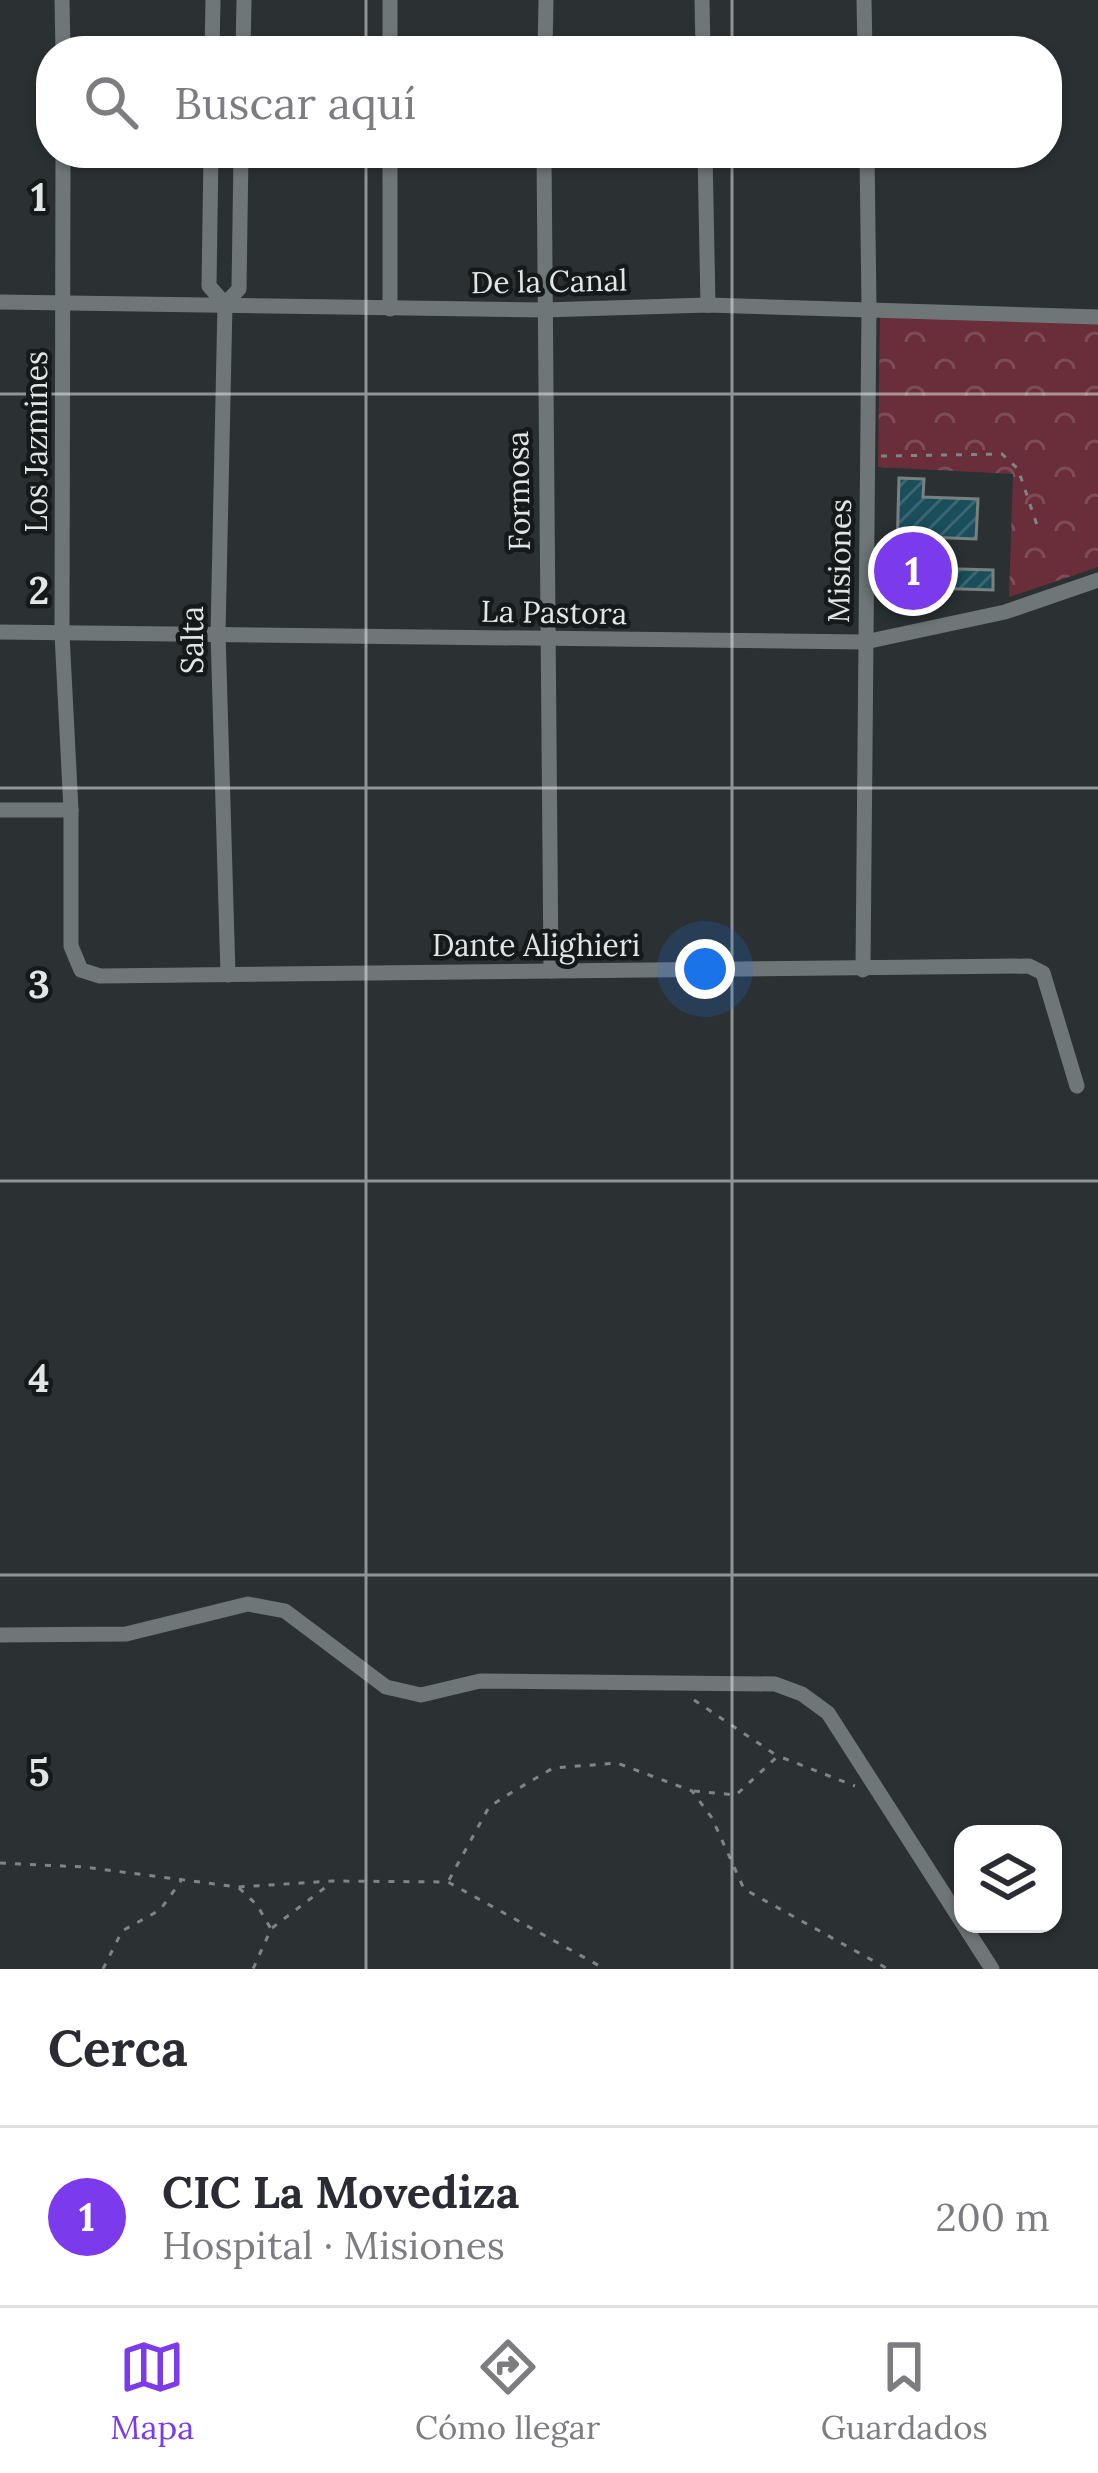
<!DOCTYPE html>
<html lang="es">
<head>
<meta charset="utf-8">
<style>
  :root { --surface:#fff; --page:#f7f7f7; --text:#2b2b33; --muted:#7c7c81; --line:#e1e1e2; --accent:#7c3aed }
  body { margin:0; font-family:Lora,serif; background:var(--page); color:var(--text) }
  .controls { position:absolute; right:36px; bottom:36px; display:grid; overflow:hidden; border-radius:24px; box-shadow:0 3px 9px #0004 }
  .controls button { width:108px; height:108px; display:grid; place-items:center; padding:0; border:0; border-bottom:3px solid var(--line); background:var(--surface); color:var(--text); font:60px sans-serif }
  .you { position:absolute; left:705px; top:969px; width:42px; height:42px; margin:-30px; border:9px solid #fff; border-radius:50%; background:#1a73e8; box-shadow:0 0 0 18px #1a73e833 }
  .badge { display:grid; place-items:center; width:78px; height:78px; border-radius:50%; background:var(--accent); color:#fff; font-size:39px; font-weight:700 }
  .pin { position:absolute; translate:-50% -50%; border:6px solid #fff; box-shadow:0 3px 12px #0006 }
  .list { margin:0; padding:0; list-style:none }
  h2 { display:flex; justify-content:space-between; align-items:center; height:156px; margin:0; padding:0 48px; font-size:51px }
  h2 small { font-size:39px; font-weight:400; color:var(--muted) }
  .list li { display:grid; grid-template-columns:78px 1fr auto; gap:36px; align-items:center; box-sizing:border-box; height:180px; padding:0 48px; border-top:3px solid var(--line) }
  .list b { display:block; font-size:45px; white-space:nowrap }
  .list p { margin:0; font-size:39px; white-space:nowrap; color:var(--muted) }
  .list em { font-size:39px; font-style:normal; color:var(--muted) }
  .icon { flex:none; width:66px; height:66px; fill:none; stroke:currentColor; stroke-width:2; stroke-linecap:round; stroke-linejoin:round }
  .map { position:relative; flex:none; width:1098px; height:1969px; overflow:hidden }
  .search { position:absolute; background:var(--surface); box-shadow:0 3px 9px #0004; left:36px; right:36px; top:36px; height:132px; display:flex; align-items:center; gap:30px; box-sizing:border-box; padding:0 42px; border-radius:48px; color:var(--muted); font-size:45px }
  .sheet { height:336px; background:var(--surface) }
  nav { display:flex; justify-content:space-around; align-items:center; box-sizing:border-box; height:168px; border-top:3px solid var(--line); background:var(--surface); font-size:33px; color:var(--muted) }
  nav a { display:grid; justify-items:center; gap:6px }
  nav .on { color:var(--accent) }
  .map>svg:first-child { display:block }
  .park { fill:url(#park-crowns) }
  .building { fill:url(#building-hatch); stroke:#798082; stroke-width:3 }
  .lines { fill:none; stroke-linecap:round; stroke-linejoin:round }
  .path { stroke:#7f8485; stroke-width:3; stroke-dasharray:6 9; stroke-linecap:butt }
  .minor { stroke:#6f7678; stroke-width:15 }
  .grid { fill:none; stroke:#e1e5e6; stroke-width:3; stroke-opacity:0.55 }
  .labels { text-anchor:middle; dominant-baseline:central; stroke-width:9; stroke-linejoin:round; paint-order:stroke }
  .street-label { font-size:30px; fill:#e1e5e6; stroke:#161919 }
  .grid-label { font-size:39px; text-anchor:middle; font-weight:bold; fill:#e1e5e6; stroke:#161919; stroke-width:9; stroke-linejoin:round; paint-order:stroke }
</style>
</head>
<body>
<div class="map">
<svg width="1098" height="1969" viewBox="0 0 1098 1969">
  <defs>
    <pattern id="park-crowns" width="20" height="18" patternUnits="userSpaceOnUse" patternTransform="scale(3)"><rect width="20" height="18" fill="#692e3a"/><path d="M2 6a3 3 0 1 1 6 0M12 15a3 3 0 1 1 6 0" fill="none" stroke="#7e4c56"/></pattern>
    <pattern id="building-hatch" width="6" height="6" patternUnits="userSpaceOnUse" patternTransform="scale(3)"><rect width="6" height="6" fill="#1a4e5c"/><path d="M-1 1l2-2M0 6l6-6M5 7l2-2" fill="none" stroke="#3b6773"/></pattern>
  </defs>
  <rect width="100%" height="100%" fill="#2b3133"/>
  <path class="park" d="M880,317L1098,321V567L1009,597L1013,474L878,467Z"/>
  <path class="building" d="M899,478L924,479L923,497L978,499L976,539L926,537L925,568L993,570V590L896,587Z"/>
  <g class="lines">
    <g class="path">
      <path d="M881,456L1002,454L1018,469L1037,525"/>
      <path d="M694,1700L776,1755"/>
      <path d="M694,1791L736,1795L778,1756L855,1786"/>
      <path d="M0,1863L84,1867L238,1887L333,1881L448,1882L605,1969"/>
      <path d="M449,1880L489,1807L504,1797L553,1768L617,1763L692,1791L712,1818L744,1889L888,1969"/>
      <path d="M239,1888L257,1905L271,1929L253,1969"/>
      <path d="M272,1928L331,1883"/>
      <path d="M103,1969L122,1931L160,1910L181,1881"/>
    </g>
    <g class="minor">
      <path d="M62,0L63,51"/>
      <path d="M390,0V51"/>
      <path d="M702,0L703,51"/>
      <path d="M864,0L865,51"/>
      <path d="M212,51L213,0"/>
      <path d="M243,51L244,0"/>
      <path d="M545,51L546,0"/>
      <path d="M63,153L62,634L71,810V946L81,970L100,976L1029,966L1043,973L1077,1086"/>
      <path d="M211,153L209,286L225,304"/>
      <path d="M390,153V309"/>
      <path d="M544,153L551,971"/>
      <path d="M705,153L708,305"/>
      <path d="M0,302L543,310L708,305L1098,317"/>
      <path d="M0,632L865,642L1005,612L1098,580"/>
      <path d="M0,810H71"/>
      <path d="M863,970L869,307L867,153"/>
      <path d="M228,975L218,633L225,304L239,289L241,153"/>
      <path d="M0,1635L126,1634L248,1604L285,1611L386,1687L421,1695L480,1681L775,1684L802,1694L828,1713L992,1969"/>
    </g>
  </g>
  <path class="grid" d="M366,0V51M732,0V51M366,153V1969M732,153V1969M0,394H1098M0,788H1098M0,1181H1098M0,1575H1098"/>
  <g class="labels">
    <g class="street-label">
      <text transform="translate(549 281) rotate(-1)">De la Canal</text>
      <text transform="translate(36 442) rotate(-90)">Los Jazmines</text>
      <text transform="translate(518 491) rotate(-91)">Formosa</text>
      <text transform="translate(839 561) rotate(-89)">Misiones</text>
      <text transform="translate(554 612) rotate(1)">La Pastora</text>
      <text transform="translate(192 640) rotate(-90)">Salta</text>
      <text x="536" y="945">Dante Alighieri</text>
    </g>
  </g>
  <g class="grid-label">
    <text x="39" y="211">1</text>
    <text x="39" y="604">2</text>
    <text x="39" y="998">3</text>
    <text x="39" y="1392">4</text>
    <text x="39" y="1786">5</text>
  </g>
</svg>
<div class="controls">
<button><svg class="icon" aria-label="layers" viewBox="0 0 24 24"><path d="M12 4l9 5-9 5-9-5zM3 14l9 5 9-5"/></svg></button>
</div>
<div class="you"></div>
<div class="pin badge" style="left:913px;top:571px">1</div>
<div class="search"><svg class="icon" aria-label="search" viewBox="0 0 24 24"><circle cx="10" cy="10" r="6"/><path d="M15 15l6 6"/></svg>Buscar aquí</div>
</div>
<section class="sheet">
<h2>Cerca<small></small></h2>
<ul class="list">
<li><span class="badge">1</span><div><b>CIC La Movediza</b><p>Hospital · Misiones</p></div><em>200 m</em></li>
</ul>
</section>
<nav>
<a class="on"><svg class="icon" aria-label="map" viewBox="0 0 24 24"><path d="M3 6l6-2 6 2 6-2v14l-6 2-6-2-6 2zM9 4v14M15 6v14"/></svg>Mapa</a>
<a><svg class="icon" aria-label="directions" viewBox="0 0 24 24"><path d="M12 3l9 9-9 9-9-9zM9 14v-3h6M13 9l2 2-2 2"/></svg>Cómo llegar</a>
<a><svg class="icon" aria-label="saved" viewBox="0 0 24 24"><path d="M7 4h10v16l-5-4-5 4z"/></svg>Guardados</a>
</nav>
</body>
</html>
